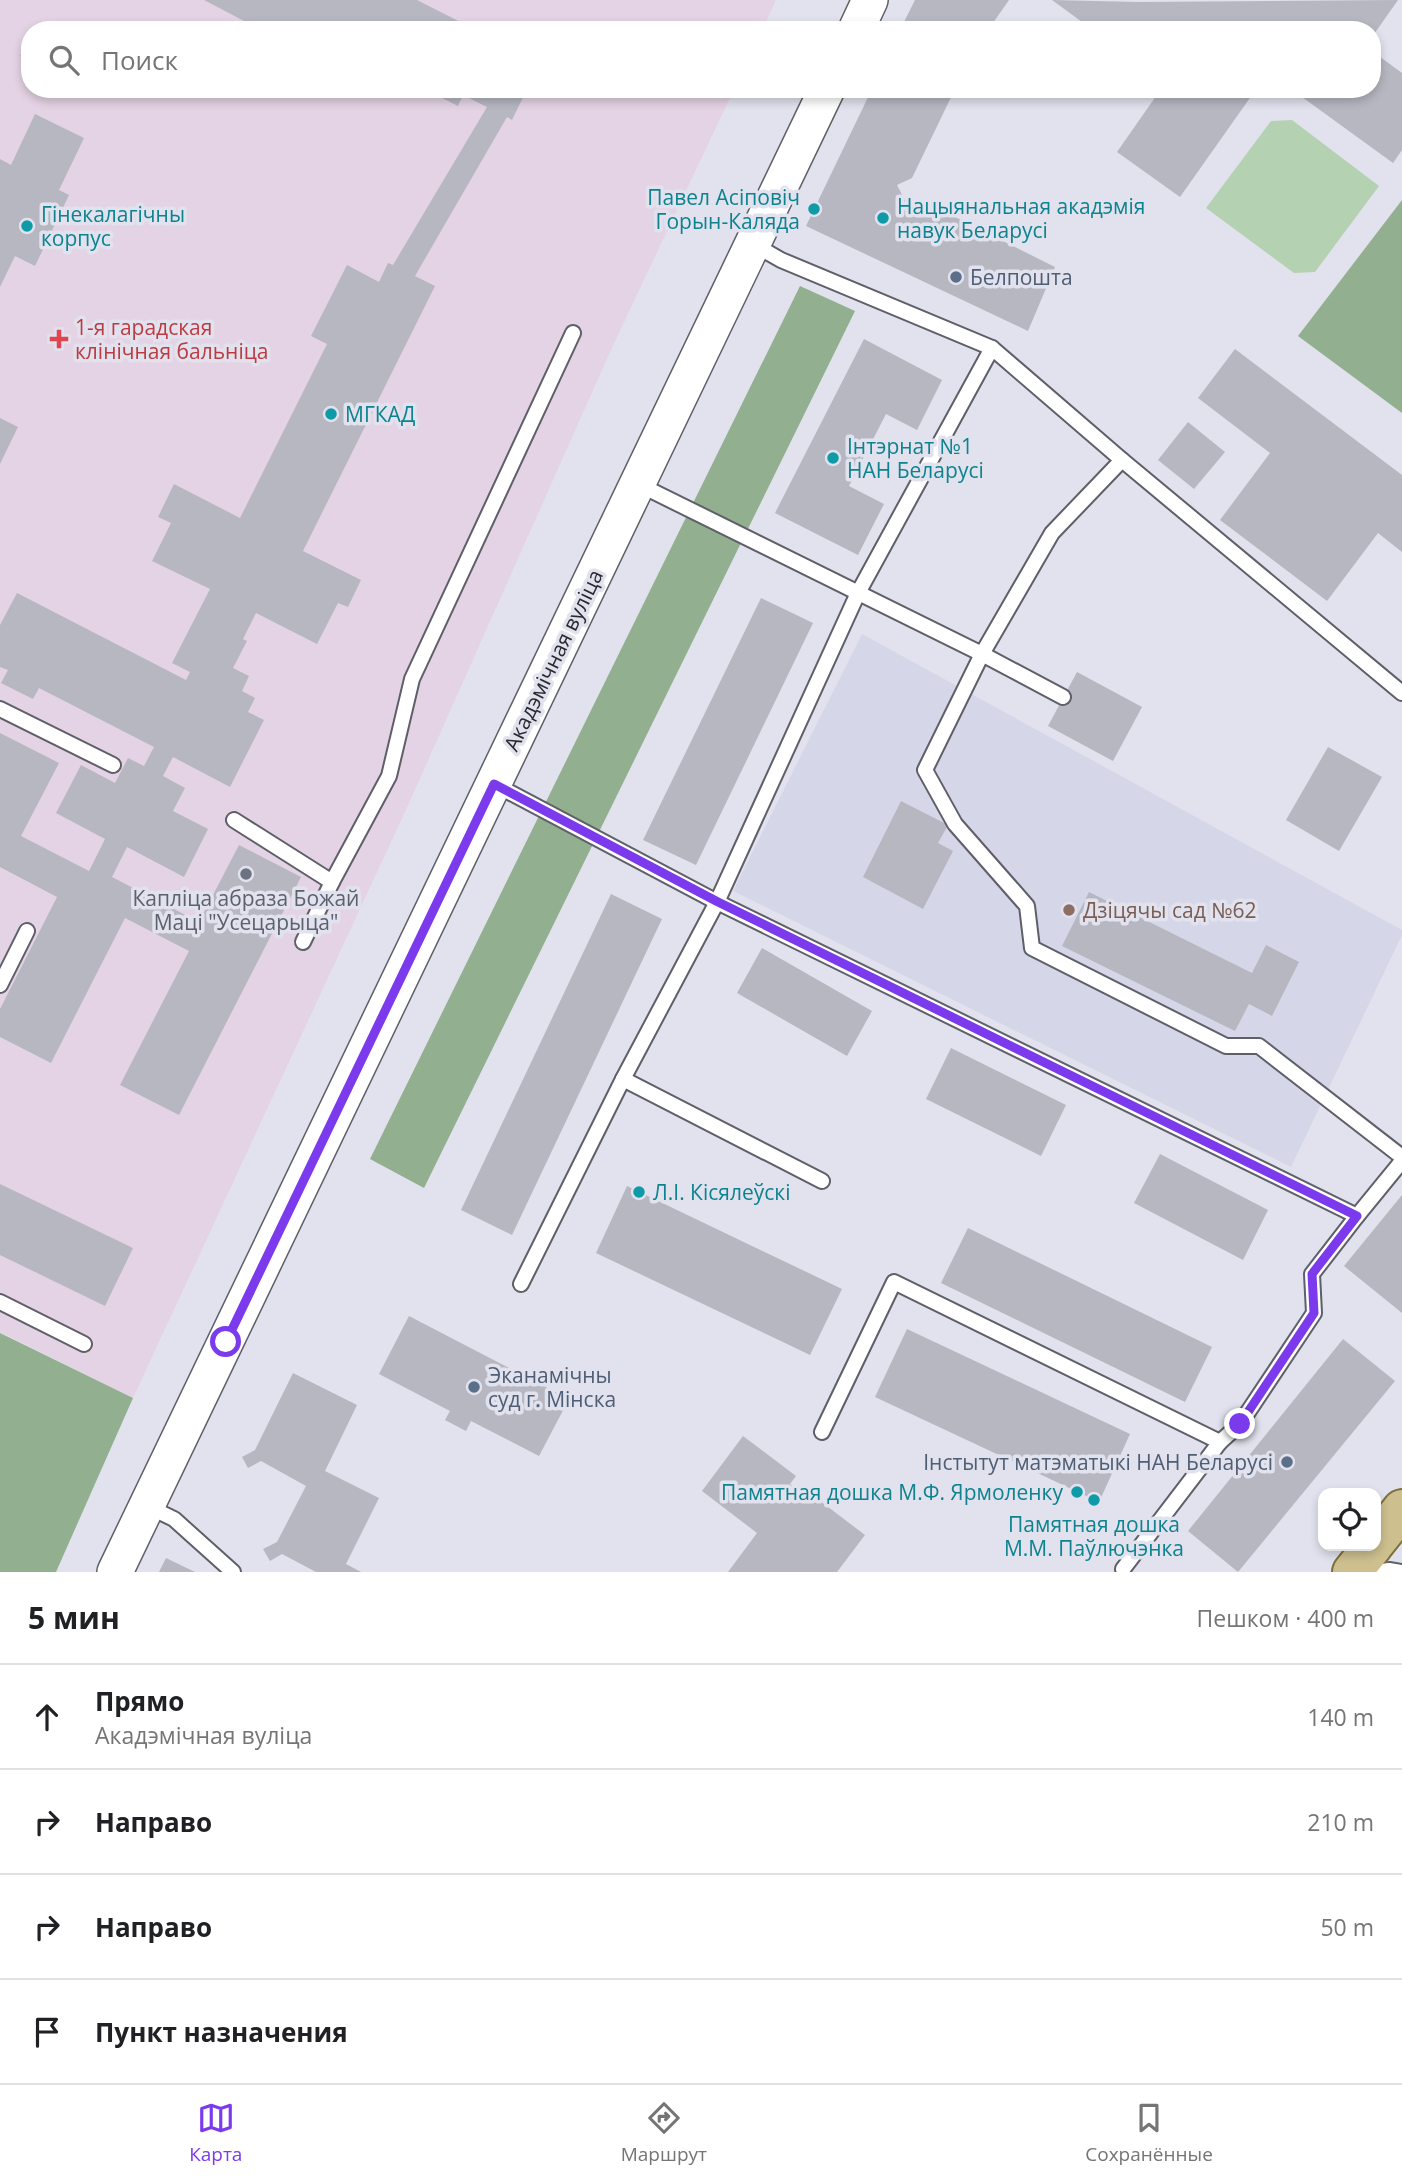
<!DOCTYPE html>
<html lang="ru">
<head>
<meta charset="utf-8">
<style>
  :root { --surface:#fff; --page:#f6f6f6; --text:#202124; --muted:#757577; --line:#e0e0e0; --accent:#7c3aed }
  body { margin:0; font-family:"Open Sans",sans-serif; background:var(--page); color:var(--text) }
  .controls { position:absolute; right:21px; bottom:21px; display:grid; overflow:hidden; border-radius:14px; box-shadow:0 4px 10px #0003 }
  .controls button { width:63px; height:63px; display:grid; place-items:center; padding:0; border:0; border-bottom:2px solid var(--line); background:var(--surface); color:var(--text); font:35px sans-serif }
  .stop { position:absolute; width:21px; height:21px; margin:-16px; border:5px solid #7c3aed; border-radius:50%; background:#fff }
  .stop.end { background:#7c3aed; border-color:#fff; box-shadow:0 2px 7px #0008 }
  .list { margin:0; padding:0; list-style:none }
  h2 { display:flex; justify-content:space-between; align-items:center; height:91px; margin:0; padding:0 28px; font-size:30px }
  h2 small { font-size:23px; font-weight:400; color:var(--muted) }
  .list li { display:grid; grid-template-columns:46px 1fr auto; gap:21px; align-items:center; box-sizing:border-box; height:105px; padding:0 28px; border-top:2px solid var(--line) }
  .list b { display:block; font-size:26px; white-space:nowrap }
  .list p { margin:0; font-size:23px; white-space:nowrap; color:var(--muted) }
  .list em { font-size:23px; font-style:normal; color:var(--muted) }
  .icon { flex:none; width:38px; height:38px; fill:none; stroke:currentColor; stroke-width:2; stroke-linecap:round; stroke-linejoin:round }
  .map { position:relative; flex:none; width:1402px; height:1572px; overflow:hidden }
  .search { position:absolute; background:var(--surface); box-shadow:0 4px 10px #0003; left:21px; right:21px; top:21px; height:77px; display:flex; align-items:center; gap:18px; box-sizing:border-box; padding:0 24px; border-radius:28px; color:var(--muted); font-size:26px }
  .sheet { height:511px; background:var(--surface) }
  nav { display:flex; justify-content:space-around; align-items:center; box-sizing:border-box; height:98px; border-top:2px solid var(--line); background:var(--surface); font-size:19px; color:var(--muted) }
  nav a { display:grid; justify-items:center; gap:4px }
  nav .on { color:var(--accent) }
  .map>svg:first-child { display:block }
  .built { fill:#d5d7e9 }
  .medical { fill:#e4d3e4 }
  .green { fill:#b4d1b1 }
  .forest { fill:#92af90 }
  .building { fill:#b6b7c1 }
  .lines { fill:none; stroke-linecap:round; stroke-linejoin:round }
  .service-casing { stroke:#5e5f68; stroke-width:18 }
  .tertiary-casing { stroke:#5e5f68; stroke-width:38 }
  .primary-casing { stroke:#7e703b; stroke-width:42 }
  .service { stroke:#fff; stroke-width:14 }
  .tertiary { stroke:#fff; stroke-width:35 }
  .primary { stroke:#cdbf8e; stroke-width:38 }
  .route { stroke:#7c3aed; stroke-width:9 }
  .culture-dot { fill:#0f9aa8; stroke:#e1e2ed; stroke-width:2.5 }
  .service-dot { fill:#5c6f8a; stroke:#e1e2ed; stroke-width:2.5 }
  .health-dot { fill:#e0444e; stroke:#e1e2ed; stroke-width:2.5 }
  .worship-dot { fill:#6b7280; stroke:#e1e2ed; stroke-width:2.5 }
  .education-dot { fill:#8d6e63; stroke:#e1e2ed; stroke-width:2.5 }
  .labels { text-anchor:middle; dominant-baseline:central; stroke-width:7; stroke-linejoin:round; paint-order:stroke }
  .culture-label { font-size:21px; fill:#0d838f; stroke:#e1e2ed; text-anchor:start }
  .service-label { font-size:21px; fill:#4e5e75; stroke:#e1e2ed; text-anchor:start }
  .health-label { font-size:21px; fill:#be3a42; stroke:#e1e2ed; text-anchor:start }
  .street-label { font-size:21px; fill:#292a2e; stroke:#e1e2ed }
  .worship-label { font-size:21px; fill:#5b616d; stroke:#e1e2ed }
  .education-label { font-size:21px; fill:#785e54; stroke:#e1e2ed; text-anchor:start }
</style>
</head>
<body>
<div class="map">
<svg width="1402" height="1572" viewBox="0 0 1402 1572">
  <rect width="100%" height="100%" fill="#e1e2ed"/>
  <path class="built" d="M862,634L1402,930V935L1291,1167L733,891Z"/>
  <path class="medical" d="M0,0H776L762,30H30V89H734L610,352L410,801L133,1398L0,1332Z"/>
  <path class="green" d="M1292,120L1379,186L1315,272L1294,273L1206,208L1271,121Z"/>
  <g class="forest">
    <path d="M1402,200V413L1298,336Z"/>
    <path d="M800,286L855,311L424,1188L370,1159Z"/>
    <path d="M0,1333L133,1398L56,1572H0Z"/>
  </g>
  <g class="building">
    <path d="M204,0H417L476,30H336L325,24L323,30H261Z"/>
    <path d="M915,0H1009L988,30H900Z"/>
    <path d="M1052,0L1138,2L1398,0L1372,37V30H1093Z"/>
    <path d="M30,40V62L20,56Z"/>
    <path d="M1372,51L1402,73V150L1393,163L1291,89H1372Z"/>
    <path d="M439,89H527L512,120L507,117L415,276L435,286L303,551L361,580L348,607L338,603L317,644L256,613L243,639L247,641L233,668L249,676L242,691L255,698L248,712L264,720L230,787L173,757L163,776L185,788L173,811L208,829L184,877L127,847L112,877L199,922L239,845L301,877L179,1115L120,1085L189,951L125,918L51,1063L0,1037V1009L57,897L0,867V733L59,763L21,836L89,871L105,839L56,813L81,765L115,783L128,758L144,766L154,747L39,688L33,699L1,683L8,670L0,667V625L17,593L186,680L190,672L172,663L210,589L152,561L171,523L158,517L174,484L240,518L327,344L311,336L347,265L379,282L388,263L393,265L487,107L463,95L458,106L436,95Z"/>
    <path d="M872,89H955L912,178L897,185L910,210L925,202L1055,267L1028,331L806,226Z"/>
    <path d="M1161,89H1275V90L1252,95L1180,197L1117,152Z"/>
    <path d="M35,114L84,138L59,190L69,195L35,266L15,256L0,287V159L11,165Z"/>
    <path d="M864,339L942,380L917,430L886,414L849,486L884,504L858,555L775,513Z"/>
    <path d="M1235,349L1402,475V552L1378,533L1327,601L1220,520L1270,453L1198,398Z"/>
    <path d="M0,418L18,427L0,464Z"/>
    <path d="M1188,422L1225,452L1194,489L1158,460Z"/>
    <path d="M761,598L813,623L696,865L643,840Z"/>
    <path d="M1077,672L1142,707L1113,761L1048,726Z"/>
    <path d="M1328,747L1382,777L1339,851L1286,820Z"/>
    <path d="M901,801L948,825L938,843L953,851L923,909L863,877Z"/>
    <path d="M1089,892L1252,973L1266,945L1299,962L1272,1016L1249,1004L1235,1031L1062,946Z"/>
    <path d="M611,894L662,919L512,1235L461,1210Z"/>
    <path d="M762,948L872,1011L847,1056L737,993Z"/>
    <path d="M951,1048L1066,1105L1041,1156L926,1099Z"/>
    <path d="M1160,1154L1268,1210L1243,1260L1134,1203Z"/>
    <path d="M0,1184L133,1248L105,1306L0,1255Z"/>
    <path d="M627,1186L842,1289L810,1355L596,1253Z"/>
    <path d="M1402,1195V1313L1344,1266Z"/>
    <path d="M968,1228L1212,1347L1185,1402L941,1283Z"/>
    <path d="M409,1316L569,1399L539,1456L471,1421L466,1431L445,1420L450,1411L379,1374Z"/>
    <path d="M907,1329L1130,1434L1099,1502L875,1397Z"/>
    <path d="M1343,1339L1395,1381L1238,1572L1188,1531Z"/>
    <path d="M293,1373L357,1405L325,1471L379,1498L346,1564L361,1572H316L282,1554L270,1561L263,1549L277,1542L306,1486L261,1461L248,1468L242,1457L255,1450Z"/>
    <path d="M743,1436L796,1476L790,1484L804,1495L807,1491L865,1535L837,1572H728L757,1533L702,1491Z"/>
    <path d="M166,1558L195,1572H159Z"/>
  </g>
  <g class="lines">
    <defs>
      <g id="service">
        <path d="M753,244L781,260L992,348L1122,460L1402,693"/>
        <path d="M1122,460L1052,533L982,654L925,770L955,824L1027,906L1032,948L1226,1046H1259L1402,1157"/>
        <path d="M638,484L982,654L1063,697"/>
        <path d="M0,709L113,765"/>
        <path d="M494,784L717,902L1357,1216L1402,1161"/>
        <path d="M234,820L332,882L389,776L412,679L573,333"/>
        <path d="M303,942L332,882"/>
        <path d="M0,985L27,931"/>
        <path d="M623,1079L822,1181"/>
        <path d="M521,1284L623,1079L717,902L858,593L992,348"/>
        <path d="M0,1302L84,1344"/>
        <path d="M822,1432L894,1282L1220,1442L1123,1569"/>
        <path d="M1220,1442L1240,1424L1314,1313L1312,1274L1357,1216"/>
        <path d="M147,1506L174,1519L233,1572"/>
        <path d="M1378,1572L1389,1570L1402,1572"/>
      </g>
      <g id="tertiary">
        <path d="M856,30L870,0"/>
        <path d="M115,1572L827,89"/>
      </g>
      <g id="primary">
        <path d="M1376,1542L1402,1509"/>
        <path d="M1352,1572L1373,1546"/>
      </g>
    </defs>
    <use href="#service" class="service-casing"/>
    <use href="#tertiary" class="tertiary-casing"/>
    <use href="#primary" class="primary-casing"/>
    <use href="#service" class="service"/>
    <use href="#tertiary" class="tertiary"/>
    <use href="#primary" class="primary"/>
  </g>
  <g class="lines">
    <path class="route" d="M226,1342L494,784L718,902L1357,1216L1312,1274L1314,1313L1240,1424"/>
  </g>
  <g class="culture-dot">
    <circle cx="814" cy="209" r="7"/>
    <circle cx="883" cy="218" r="7"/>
    <circle cx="27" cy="226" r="7"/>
    <circle cx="331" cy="414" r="7"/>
    <circle cx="833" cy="458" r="7"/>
    <circle cx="639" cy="1192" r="7"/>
    <circle cx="1077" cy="1492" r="7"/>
    <circle cx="1094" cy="1500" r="7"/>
  </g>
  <g class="service-dot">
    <circle cx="956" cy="277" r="7"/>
    <circle cx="474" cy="1387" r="7"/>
    <circle cx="1287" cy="1462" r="7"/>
  </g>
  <path class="health-dot" d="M55.5 328.5h7v7h7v7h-7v7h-7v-7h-7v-7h7z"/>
  <circle class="worship-dot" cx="246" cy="874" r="7"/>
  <circle class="education-dot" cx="1069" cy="910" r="7"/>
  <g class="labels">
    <g class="culture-label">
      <text x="800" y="197" text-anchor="end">Павел Асіповіч<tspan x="800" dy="24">Горын-Каляда</tspan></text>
      <text x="897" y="206">Нацыянальная акадэмія<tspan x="897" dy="24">навук Беларусі</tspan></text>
      <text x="41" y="214">Гінекалагічны<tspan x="41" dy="24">корпус</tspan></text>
      <text x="345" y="414">МГКАД</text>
      <text x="847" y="446">Інтэрнат №1<tspan x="847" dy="24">НАН Беларусі</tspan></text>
      <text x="653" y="1192">Л.І. Кісялеўскі</text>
      <text x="1063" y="1492" text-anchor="end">Памятная дошка М.Ф. Ярмоленку</text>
      <text x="1094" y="1524" text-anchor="middle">Памятная дошка<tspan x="1094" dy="24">М.М. Паўлючэнка</tspan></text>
    </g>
    <g class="service-label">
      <text x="970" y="277">Белпошта</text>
      <text x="488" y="1375">Эканамічны<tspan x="488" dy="24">суд г. Мінска</tspan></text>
      <text x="1273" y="1462" text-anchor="end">Інстытут матэматыкі НАН Беларусі</text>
    </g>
    <g class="health-label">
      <text x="75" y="327">1-я гарадская<tspan x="75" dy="24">клінічная бальніца</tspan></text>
    </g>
    <g class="street-label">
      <text transform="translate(553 660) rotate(-64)">Акадэмічная вуліца</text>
    </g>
    <g class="worship-label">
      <text x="246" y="898">Капліца абраза Божай<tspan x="246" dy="24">Маці "Усецарыца"</tspan></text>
    </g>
    <g class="education-label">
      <text x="1083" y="910">Дзіцячы сад №62</text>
    </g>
  </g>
</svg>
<div class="controls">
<button><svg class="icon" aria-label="locate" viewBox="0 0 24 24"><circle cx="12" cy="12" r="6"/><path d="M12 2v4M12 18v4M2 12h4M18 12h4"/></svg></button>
</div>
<div class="stop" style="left:226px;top:1342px"></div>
<div class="stop end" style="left:1240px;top:1424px"></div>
<div class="search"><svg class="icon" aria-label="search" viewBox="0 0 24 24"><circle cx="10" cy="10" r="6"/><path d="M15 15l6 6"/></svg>Поиск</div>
</div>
<section class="sheet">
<h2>5 мин<small>Пешком · 400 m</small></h2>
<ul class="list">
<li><svg class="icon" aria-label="ahead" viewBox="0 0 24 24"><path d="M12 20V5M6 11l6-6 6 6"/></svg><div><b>Прямо</b><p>Акадэмічная вуліца</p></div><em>140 m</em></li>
<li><svg class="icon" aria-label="right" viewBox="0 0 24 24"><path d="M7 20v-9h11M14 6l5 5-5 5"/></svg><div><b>Направо</b></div><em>210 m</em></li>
<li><svg class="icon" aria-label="right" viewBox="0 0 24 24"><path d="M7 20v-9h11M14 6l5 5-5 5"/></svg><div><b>Направо</b></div><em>50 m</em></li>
<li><svg class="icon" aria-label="arrive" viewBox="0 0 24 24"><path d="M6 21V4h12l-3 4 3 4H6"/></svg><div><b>Пункт назначения</b></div></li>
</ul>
</section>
<nav>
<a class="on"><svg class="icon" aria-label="map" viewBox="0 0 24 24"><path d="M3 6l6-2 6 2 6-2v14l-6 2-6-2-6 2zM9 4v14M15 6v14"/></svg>Карта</a>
<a><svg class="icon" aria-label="directions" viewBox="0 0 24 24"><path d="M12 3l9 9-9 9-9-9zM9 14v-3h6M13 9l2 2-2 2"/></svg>Маршрут</a>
<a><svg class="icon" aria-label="saved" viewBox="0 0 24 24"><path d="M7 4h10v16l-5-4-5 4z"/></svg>Сохранённые</a>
</nav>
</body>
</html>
